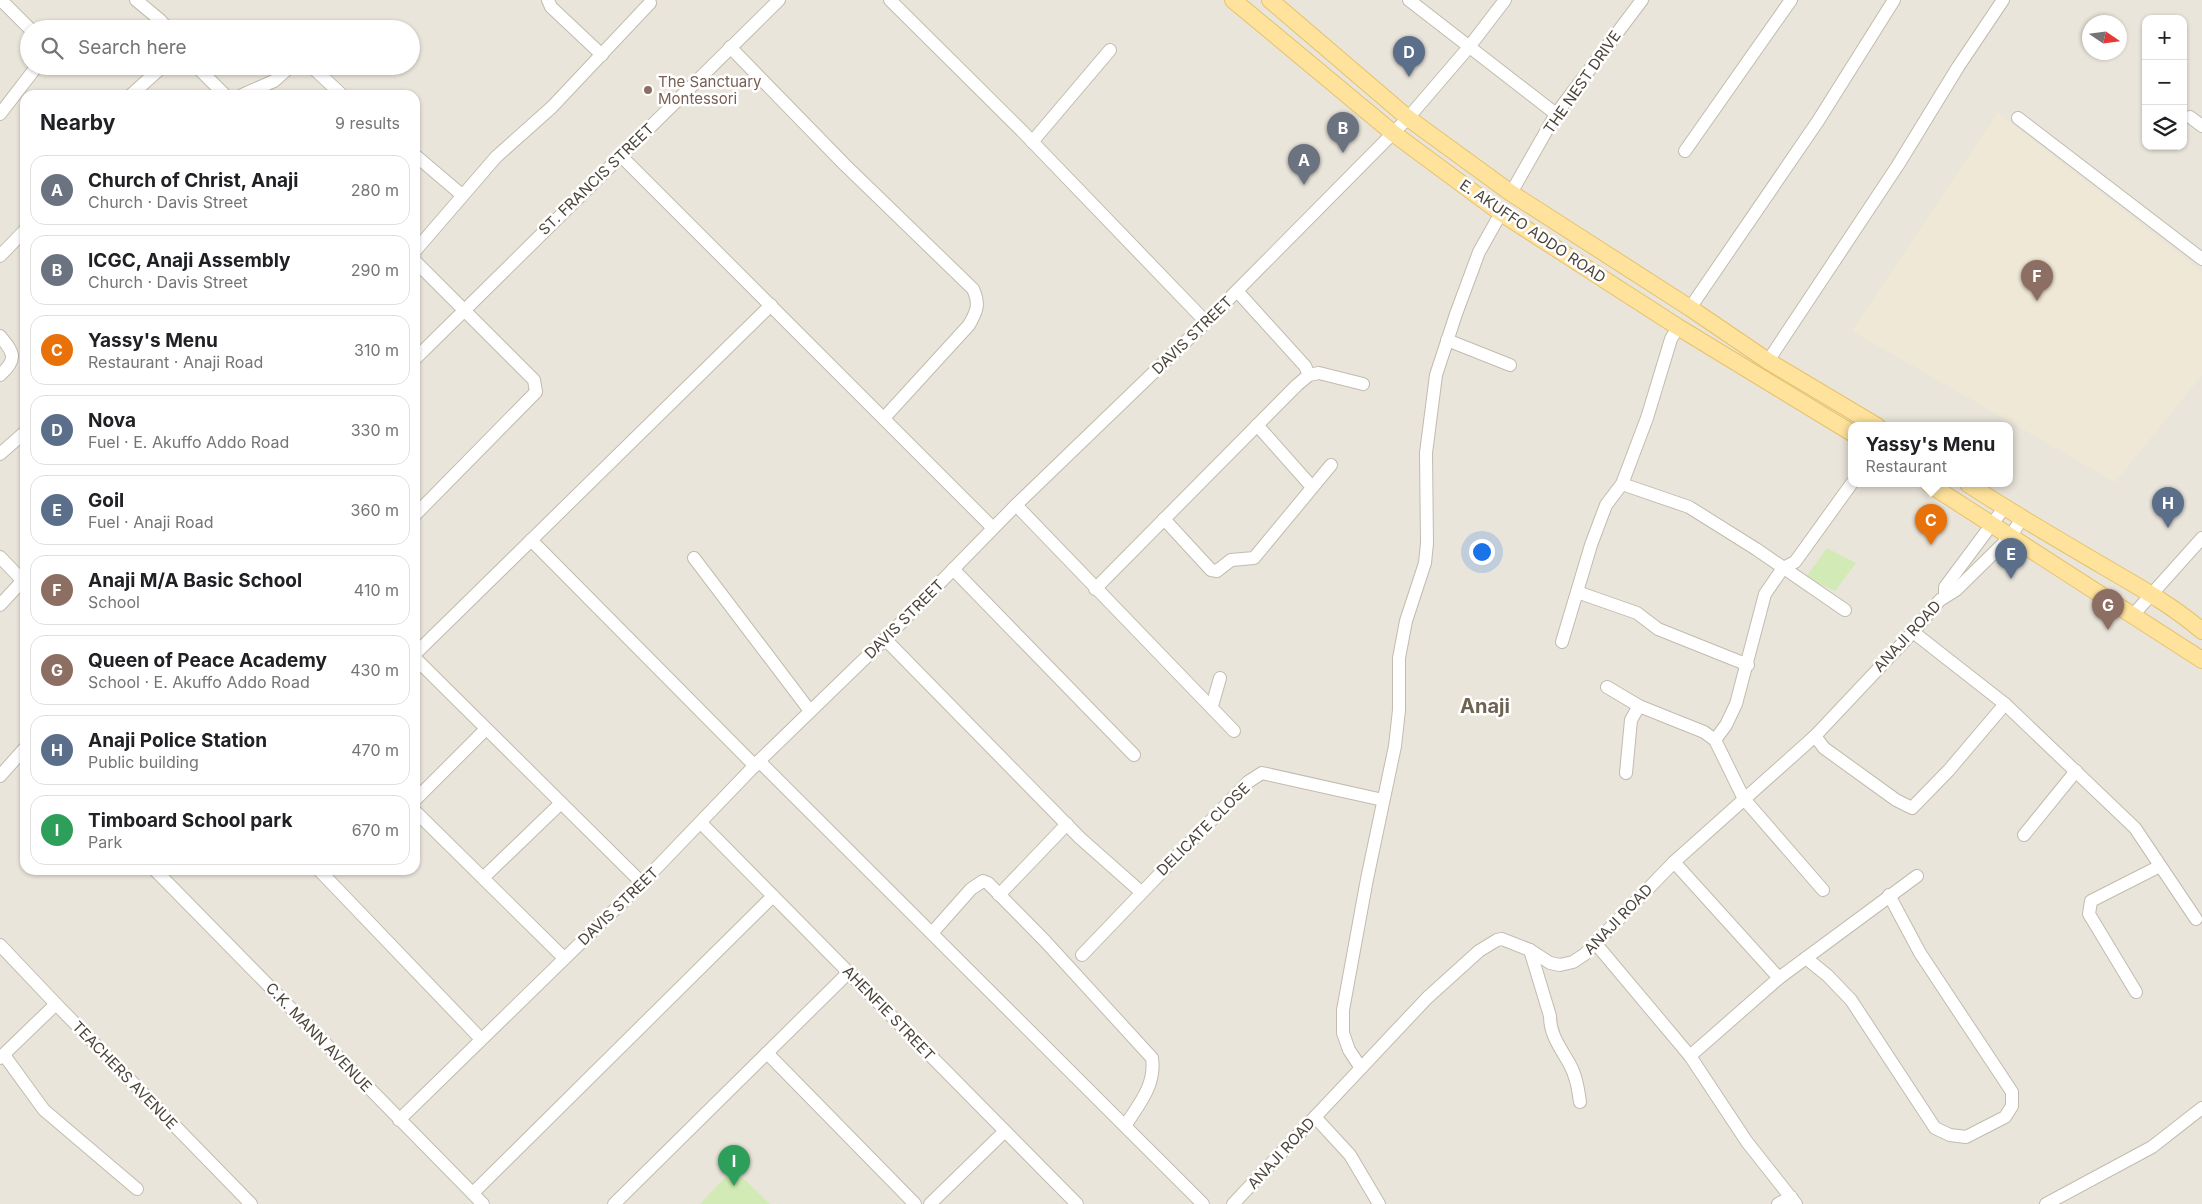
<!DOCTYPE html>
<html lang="en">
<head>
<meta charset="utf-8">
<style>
  :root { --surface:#fff; --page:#f2f2f2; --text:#202124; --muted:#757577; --line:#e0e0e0; --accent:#1a73e8 }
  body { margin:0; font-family:Inter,sans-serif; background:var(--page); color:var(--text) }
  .controls { position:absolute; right:15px; top:15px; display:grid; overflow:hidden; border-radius:10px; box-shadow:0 1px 4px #0004 }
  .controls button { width:45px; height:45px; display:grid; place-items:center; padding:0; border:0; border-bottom:1px solid var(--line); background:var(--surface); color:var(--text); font:25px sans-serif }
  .compass { position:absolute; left:2082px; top:15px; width:45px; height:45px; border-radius:50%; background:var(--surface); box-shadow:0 1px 4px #0004; rotate:103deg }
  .you { position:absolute; left:1481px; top:551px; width:18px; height:18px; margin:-12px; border:4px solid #fff; border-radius:50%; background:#1a73e8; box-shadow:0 0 0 8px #1a73e833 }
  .badge { display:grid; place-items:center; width:32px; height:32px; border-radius:50%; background:var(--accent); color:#fff; font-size:16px; font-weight:700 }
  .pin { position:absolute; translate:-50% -41px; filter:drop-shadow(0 1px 2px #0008) }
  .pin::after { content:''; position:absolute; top:26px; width:18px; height:15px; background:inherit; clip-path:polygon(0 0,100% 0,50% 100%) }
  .popup { position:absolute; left:1848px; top:422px; width:165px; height:65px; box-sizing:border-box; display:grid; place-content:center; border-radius:10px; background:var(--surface); filter:drop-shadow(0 1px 4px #0005); font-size:16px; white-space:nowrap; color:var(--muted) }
  .popup b { font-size:19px; color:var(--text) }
  .popup::after { content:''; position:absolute; left:50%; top:100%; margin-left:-10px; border:10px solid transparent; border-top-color:var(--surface) }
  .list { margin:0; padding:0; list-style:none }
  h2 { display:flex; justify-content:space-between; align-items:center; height:65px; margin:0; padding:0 20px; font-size:21px }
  h2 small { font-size:16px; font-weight:400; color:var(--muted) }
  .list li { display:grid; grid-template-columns:32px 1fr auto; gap:15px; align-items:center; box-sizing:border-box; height:70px; margin:0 10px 10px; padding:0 10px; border:1px solid var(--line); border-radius:15px }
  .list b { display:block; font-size:19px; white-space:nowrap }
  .list p { margin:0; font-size:16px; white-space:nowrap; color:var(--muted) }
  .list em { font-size:16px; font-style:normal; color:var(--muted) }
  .icon { flex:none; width:28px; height:28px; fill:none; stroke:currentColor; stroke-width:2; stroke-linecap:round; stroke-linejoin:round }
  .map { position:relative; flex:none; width:2202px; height:1204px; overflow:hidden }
  .search { position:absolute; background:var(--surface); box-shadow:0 1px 4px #0004; left:20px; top:20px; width:400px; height:55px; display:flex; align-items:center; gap:12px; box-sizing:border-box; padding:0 18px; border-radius:28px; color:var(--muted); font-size:19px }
  .panel { position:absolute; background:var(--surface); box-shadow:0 1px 4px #0004; left:20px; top:90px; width:400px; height:785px; border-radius:15px }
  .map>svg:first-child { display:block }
  .residential { fill:#eae5da; fill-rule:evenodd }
  .education { fill:#efe8d6 }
  .green { fill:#d2eab5 }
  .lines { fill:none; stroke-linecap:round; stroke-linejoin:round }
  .minor-casing { stroke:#c2bbae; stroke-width:14 }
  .major-casing { stroke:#e6c16a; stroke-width:18 }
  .minor { stroke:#fff; stroke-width:12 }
  .major { stroke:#ffe39c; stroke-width:16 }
  .education-dot { fill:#8d6e63; stroke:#fff; stroke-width:2 }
  .labels { text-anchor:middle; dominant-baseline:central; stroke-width:5; stroke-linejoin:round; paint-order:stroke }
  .education-label { font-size:15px; fill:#785e54; stroke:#fff; text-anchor:start }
  .street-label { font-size:15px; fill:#4b4439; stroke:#fff }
  .district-label { font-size:20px; font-weight:bold; fill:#6e6250; stroke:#fff }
</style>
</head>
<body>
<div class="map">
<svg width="2202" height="1204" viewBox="0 0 2202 1204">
  <rect width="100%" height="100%" fill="#f6f3ec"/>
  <path class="residential" d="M0,0H2202V1204H0ZM2146,19H2183V146H2146ZM2090,22H2120V52H2090ZM29,29H411V66H29ZM25,95H415V870H25ZM1852,426H2010V484H1852Z"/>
  <path class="education" d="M1998,113L2202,272V375L2115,482L1852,331Z"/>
  <g class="green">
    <path d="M1827,548L1856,563L1835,591L1806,577Z"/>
    <path d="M733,1169L770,1204H700Z"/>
  </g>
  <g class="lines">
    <defs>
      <g id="minor">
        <path d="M1,0L30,29"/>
        <path d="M136,0L160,20L168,29"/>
        <path d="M548,0L551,7L602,55"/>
        <path d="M890,0L1022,131L1206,322"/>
        <path d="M1409,0L1556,114"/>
        <path d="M730,47L845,165L973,289C980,304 977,311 969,325L884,418"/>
        <path d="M196,66L225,95"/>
        <path d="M311,66L342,95"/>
        <path d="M131,95L163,66"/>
        <path d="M242,95L274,81L291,66"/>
        <path d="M0,114L37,66"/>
        <path d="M2190,117L2202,126"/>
        <path d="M2018,118L2202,259"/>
        <path d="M1032,142L1110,50"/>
        <path d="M1685,151L1791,0"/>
        <path d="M415,155L462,195"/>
        <path d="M620,155L993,528"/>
        <path d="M1511,193L1556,114L1642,0"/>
        <path d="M415,251L496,157L552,107L650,3"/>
        <path d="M0,256L25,230"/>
        <path d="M415,261L534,380L536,392L415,515"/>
        <path d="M1237,291L1305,366L1309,375"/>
        <path d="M1690,308L1818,121L1894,0"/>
        <path d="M0,336C14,353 18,359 0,375"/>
        <path d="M1447,340L1510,365"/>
        <path d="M415,359L779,0"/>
        <path d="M1768,361L1898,165L1958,67L2003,0"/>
        <path d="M1257,425L1312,487"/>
        <path d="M0,454L25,432"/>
        <path d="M1622,484L1689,507L1756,549L1845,610"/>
        <path d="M1016,505L1234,731"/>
        <path d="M1164,519L1211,570L1217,571L1231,560L1254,558L1331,465"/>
        <path d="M531,540L755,766"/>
        <path d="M0,557L25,583"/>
        <path d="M694,558L810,711"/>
        <path d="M953,569L1134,755"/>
        <path d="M1095,589L1297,385L1309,375L1319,373L1363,384"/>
        <path d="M1577,592L1637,613L1658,629L1748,665"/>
        <path d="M1945,596V587L2004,508"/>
        <path d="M0,605L25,578"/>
        <path d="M2133,615L2202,538"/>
        <path d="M1913,632L2005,704L2135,828L2196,919"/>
        <path d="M885,639L1080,838L1141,892"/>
        <path d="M1562,642L1591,545L1606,505L1622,484L1647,418L1671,339L1678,327"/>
        <path d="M415,654L771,305"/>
        <path d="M415,658L642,883"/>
        <path d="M1607,687L1639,706L1704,732L1715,740L1744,799L1823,890"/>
        <path d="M1212,706L1220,678"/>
        <path d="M1815,736L1824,748L1896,800L1912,808L1949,770L2005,704"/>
        <path d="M1715,740L1726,725L1736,704L1765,594L1783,568L1795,562L1852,483"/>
        <path d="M759,761L1203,1204"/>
        <path d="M1626,773L1631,720L1639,706"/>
        <path d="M0,776L25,748"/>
        <path d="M415,800L486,729"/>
        <path d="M415,811L564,958"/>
        <path d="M701,823L1077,1204"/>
        <path d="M2024,835L2076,771"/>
        <path d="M1674,862L1779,978"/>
        <path d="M155,870L483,1204"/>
        <path d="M319,870L481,1039"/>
        <path d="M483,878L561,803"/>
        <path d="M999,895L1067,824"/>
        <path d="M932,933L971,889L983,881L988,883L1045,941L1152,1058C1156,1085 1139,1104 1125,1126"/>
        <path d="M1596,944L1690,1056L1747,1142L1796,1204"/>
        <path d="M0,945L56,1004L251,1204"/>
        <path d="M1530,950L1550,1016C1550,1035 1560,1047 1569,1063C1576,1075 1578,1088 1580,1102"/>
        <path d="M1082,955L1248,782L1262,773L1383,800"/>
        <path d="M1806,958L1828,976L1851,1000L1935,1128L1950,1135L1966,1137L2005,1117L2012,1106V1092L1920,953L1889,895"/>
        <path d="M2136,992L2089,914L2091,901L2160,866"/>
        <path d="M767,1053L915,1204"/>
        <path d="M4,1055L44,1110L137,1189"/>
        <path d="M1690,1056L1779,978L1917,876"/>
        <path d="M0,1058L56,1004"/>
        <path d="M1361,1068L1349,1050L1343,1033V1010L1367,879L1395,746L1399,710V658L1406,621L1425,563L1427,543L1426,453L1436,375L1456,314L1479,252L1501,213"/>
        <path d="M1315,1117L1350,1155L1379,1204"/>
        <path d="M399,1120L642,883L759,761L885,639L1016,505L1206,322L1408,118L1469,47L1505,0"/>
        <path d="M473,1193L773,896"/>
        <path d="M614,1204L849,972"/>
        <path d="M930,1204L1005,1131"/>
        <path d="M1233,1204L1427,998L1479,951L1497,940L1502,939L1530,950L1550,963L1560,965L1573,962L1585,954L1674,862L1815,736L1913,632L1940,600L1956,590L2011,536L2022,518"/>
        <path d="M1778,1204L1791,1197"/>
        <path d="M2046,1204L2152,1147L2202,1108"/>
      </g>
      <g id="major">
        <path d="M1233,0L1393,133L1501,213L1678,327L1852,433"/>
        <path d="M1270,0L1408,118L1511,193L1690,308L1768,361L1877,426"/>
        <path d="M1929,484L2202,660"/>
        <path d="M1968,484C2012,513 2057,539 2103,566C2137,586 2172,605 2202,631"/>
      </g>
    </defs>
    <use href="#minor" class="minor-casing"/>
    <use href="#major" class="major-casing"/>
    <use href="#minor" class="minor"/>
    <use href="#major" class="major"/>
  </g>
  <circle class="education-dot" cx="648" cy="90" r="5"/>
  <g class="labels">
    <g class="education-label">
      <text x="658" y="81">The Sanctuary<tspan x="658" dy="17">Montessori</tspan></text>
    </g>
    <g class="street-label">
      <text transform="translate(1582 82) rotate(-55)">THE NEST DRIVE</text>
      <text transform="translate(596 179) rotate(-44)">ST. FRANCIS STREET</text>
      <text transform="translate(1533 231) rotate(34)">E. AKUFFO ADDO ROAD</text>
      <text transform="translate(1192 335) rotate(-44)">DAVIS STREET</text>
      <text transform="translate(904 619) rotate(-45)">DAVIS STREET</text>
      <text transform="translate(1907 636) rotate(-47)">ANAJI ROAD</text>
      <text transform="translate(1203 829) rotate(-45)">DELICATE CLOSE</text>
      <text transform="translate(618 906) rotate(-44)">DAVIS STREET</text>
      <text transform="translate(1618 919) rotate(-46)">ANAJI ROAD</text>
      <text transform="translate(889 1013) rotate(46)">AHENFIE STREET</text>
      <text transform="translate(319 1037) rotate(46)">C.K. MANN AVENUE</text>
      <text transform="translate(125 1075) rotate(46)">TEACHERS AVENUE</text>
      <text transform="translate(1281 1153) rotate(-47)">ANAJI ROAD</text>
    </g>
    <g class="district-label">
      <text x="1485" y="706">Anaji</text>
    </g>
  </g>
</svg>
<div class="controls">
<button>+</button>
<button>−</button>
<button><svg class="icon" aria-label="layers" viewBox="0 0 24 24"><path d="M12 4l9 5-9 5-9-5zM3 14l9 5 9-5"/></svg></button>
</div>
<svg class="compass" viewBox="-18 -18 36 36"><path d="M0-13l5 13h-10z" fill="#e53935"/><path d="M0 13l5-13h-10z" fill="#757577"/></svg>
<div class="you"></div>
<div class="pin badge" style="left:1304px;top:185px;background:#6b7280">A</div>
<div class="pin badge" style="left:1343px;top:153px;background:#6b7280">B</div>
<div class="pin badge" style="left:1931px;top:545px;background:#e8710a">C</div>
<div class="popup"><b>Yassy's Menu</b>Restaurant</div>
<div class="pin badge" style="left:1409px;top:77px;background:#5c6f8a">D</div>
<div class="pin badge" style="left:2011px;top:579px;background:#5c6f8a">E</div>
<div class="pin badge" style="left:2037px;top:301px;background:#8d6e63">F</div>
<div class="pin badge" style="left:2108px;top:630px;background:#8d6e63">G</div>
<div class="pin badge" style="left:2168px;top:528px;background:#5c6f8a">H</div>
<div class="pin badge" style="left:734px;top:1186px;background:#2e9e5b">I</div>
<div class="search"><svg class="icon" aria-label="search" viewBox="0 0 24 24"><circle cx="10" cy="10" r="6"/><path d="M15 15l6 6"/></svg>Search here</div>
<section class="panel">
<h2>Nearby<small>9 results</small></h2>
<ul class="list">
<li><span class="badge" style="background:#6b7280">A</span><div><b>Church of Christ, Anaji</b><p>Church · Davis Street</p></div><em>280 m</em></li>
<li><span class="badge" style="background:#6b7280">B</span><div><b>ICGC, Anaji Assembly</b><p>Church · Davis Street</p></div><em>290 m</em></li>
<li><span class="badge" style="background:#e8710a">C</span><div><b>Yassy's Menu</b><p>Restaurant · Anaji Road</p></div><em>310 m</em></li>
<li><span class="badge" style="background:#5c6f8a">D</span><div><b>Nova</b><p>Fuel · E. Akuffo Addo Road</p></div><em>330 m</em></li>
<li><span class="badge" style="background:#5c6f8a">E</span><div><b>Goil</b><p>Fuel · Anaji Road</p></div><em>360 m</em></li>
<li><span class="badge" style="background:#8d6e63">F</span><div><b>Anaji M/A Basic School</b><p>School</p></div><em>410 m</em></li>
<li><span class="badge" style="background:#8d6e63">G</span><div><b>Queen of Peace Academy</b><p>School · E. Akuffo Addo Road</p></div><em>430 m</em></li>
<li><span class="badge" style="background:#5c6f8a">H</span><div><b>Anaji Police Station</b><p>Public building</p></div><em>470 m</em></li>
<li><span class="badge" style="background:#2e9e5b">I</span><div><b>Timboard School park</b><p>Park</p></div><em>670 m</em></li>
</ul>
</section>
</div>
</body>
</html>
